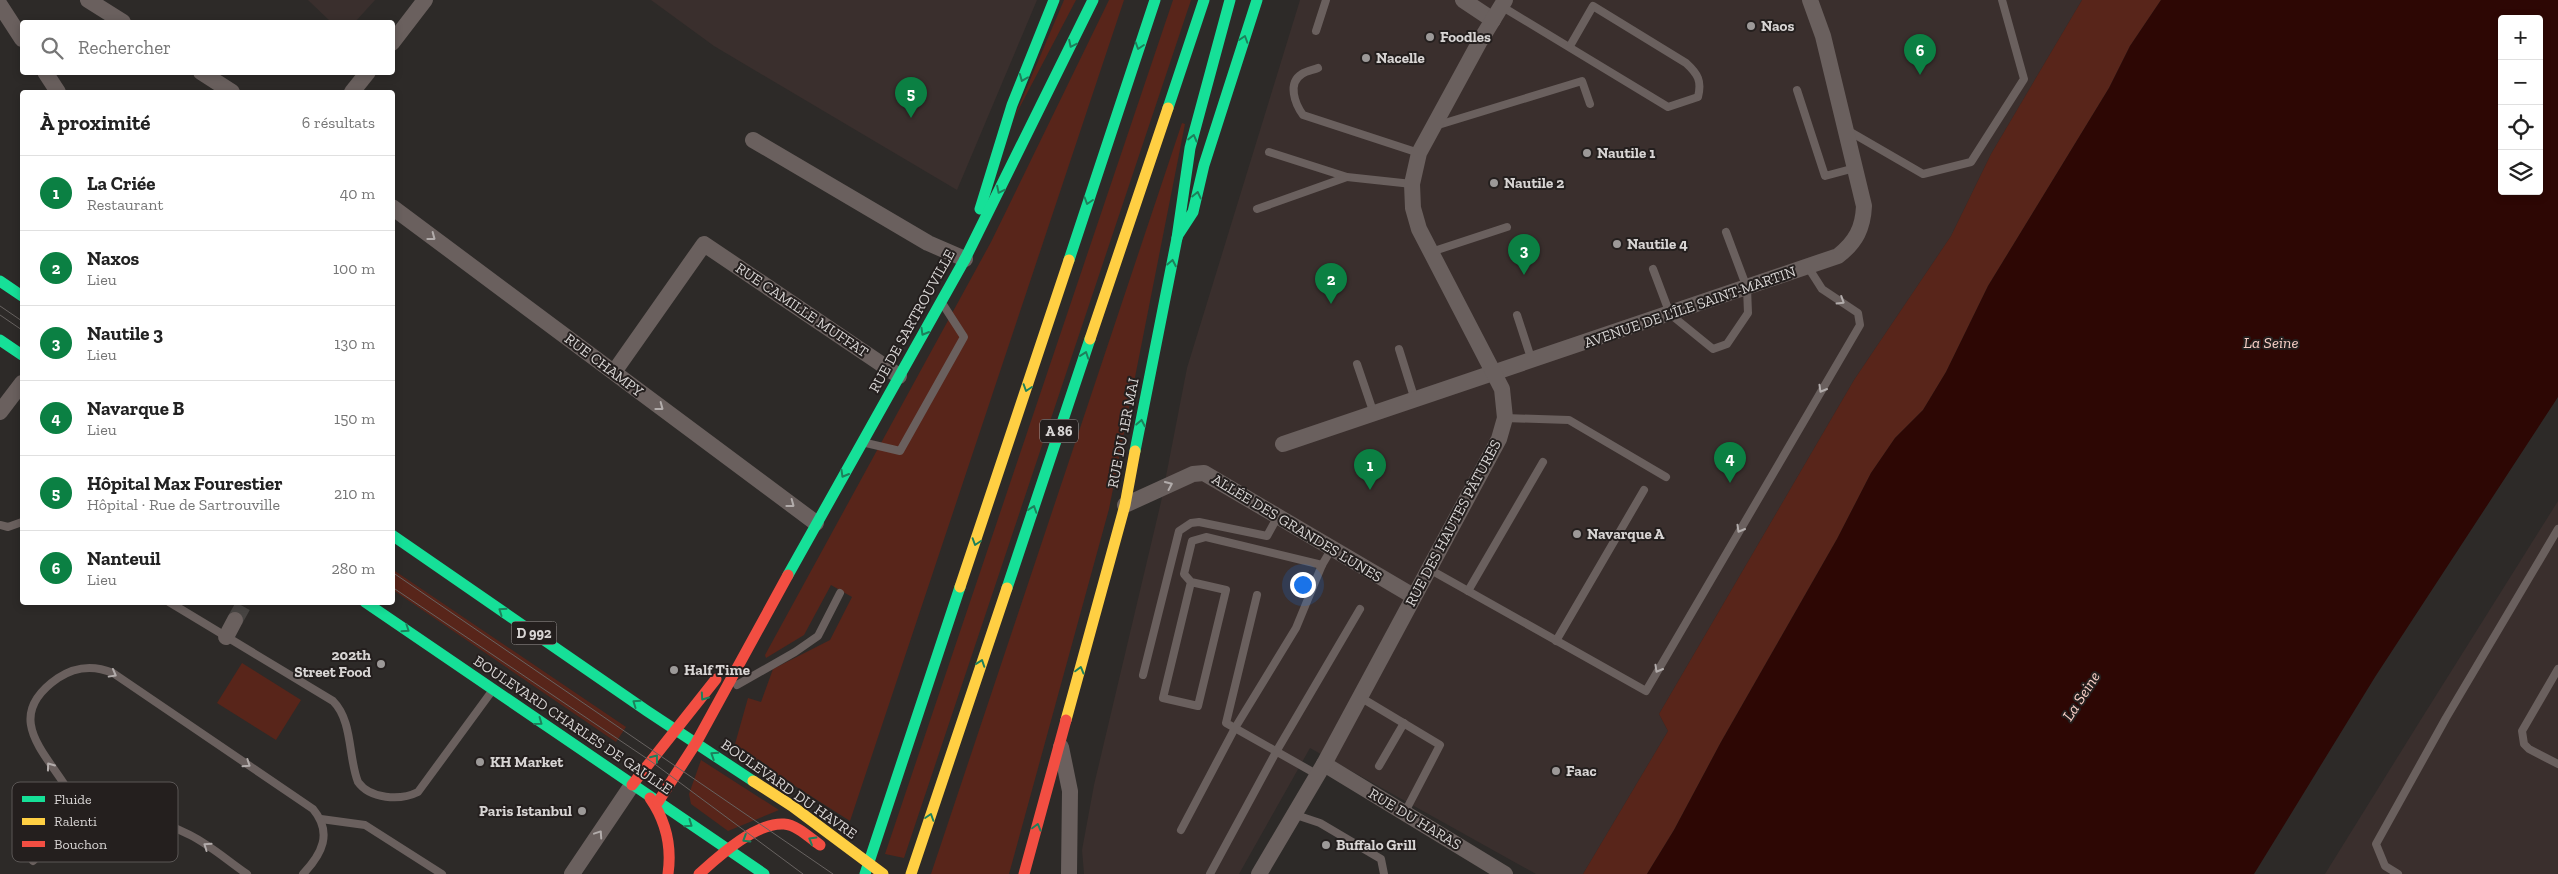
<!DOCTYPE html>
<html lang="fr">
<head>
<meta charset="utf-8">
<style>
  :root { --surface:#fff; --page:#f6f6f6; --text:#222; --muted:#767676; --line:#e0e0e0; --accent:#0b8043 }
  body { margin:0; font-family:"Zilla Slab",serif; background:var(--page); color:var(--text) }
  .controls { position:absolute; right:15px; top:15px; display:grid; overflow:hidden; border-radius:5px; box-shadow:0 2px 8px #0003 }
  .controls button { width:45px; height:45px; display:grid; place-items:center; padding:0; border:0; border-bottom:1px solid var(--line); background:var(--surface); color:var(--text); font:25px sans-serif }
  .you { position:absolute; left:1302px; top:584px; width:18px; height:18px; margin:-12px; border:4px solid #fff; border-radius:50%; background:#1a73e8; box-shadow:0 0 0 8px #1a73e833 }
  .badge { display:grid; place-items:center; width:32px; height:32px; border-radius:50%; background:var(--accent); color:#fff; font-size:16px; font-weight:700 }
  .pin { position:absolute; translate:-50% -41px; filter:drop-shadow(0 1px 2px #0008) }
  .pin::after { content:''; position:absolute; top:26px; width:18px; height:15px; background:inherit; clip-path:polygon(0 0,100% 0,50% 100%) }
  .list { margin:0; padding:0; list-style:none }
  h2 { display:flex; justify-content:space-between; align-items:center; height:65px; margin:0; padding:0 20px; font-size:21px }
  h2 small { font-size:16px; font-weight:400; color:var(--muted) }
  .list li { display:grid; grid-template-columns:32px 1fr auto; gap:15px; align-items:center; box-sizing:border-box; height:75px; padding:0 20px; border-top:1px solid var(--line) }
  .list b { display:block; font-size:19px; white-space:nowrap }
  .list p { margin:0; font-size:16px; white-space:nowrap; color:var(--muted) }
  .list em { font-size:16px; font-style:normal; color:var(--muted) }
  .icon { flex:none; width:28px; height:28px; fill:none; stroke:currentColor; stroke-width:2; stroke-linecap:round; stroke-linejoin:round }
  .map { position:relative; flex:none; width:2558px; height:874px; overflow:hidden }
  .search { position:absolute; background:var(--surface); box-shadow:0 2px 8px #0003; left:20px; top:20px; width:375px; height:55px; display:flex; align-items:center; gap:12px; box-sizing:border-box; padding:0 18px; border-radius:5px; color:var(--muted); font-size:19px }
  .panel { position:absolute; background:var(--surface); box-shadow:0 2px 8px #0003; left:20px; top:90px; width:375px; height:515px; border-radius:5px }
  .map>svg:first-child { display:block }
  .built { fill:#3a2f2d }
  .green { fill:#58251a }
  .water { fill:#2d0704; fill-rule:evenodd }
  .lines { fill:none; stroke-linecap:round; stroke-linejoin:round }
  .street-tunnel { stroke:#474442; stroke-width:16; stroke-dasharray:16 8; stroke-linecap:butt }
  .lane { stroke:#6a605e; stroke-width:8 }
  .street { stroke:#6a605e; stroke-width:16 }
  .fast { stroke:#16e098; stroke-width:11 }
  .slow { stroke:#ffcf43; stroke-width:11 }
  .jam { stroke:#f24e42; stroke-width:11 }
  .tram { stroke:#686361; stroke-width:1 }
  .oneway { stroke:#1d805b }
  .oneway2 { stroke:#b2acab }
  .poi-dot { fill:#9c9998; stroke:#241f1e; stroke-width:2 }
  .labels { text-anchor:middle; dominant-baseline:central; stroke-width:4; stroke-linejoin:round; paint-order:stroke }
  .shield { fill:#241f1e; stroke:#a29e9d; stroke-width:1 }
  .shield-label { font-size:14px; font-weight:bold; fill:#d8d5d4 }
  .poi-label { font-size:15px; font-weight:bold; fill:#d8d5d4; stroke:#241f1e; text-anchor:start }
  .street-label { font-size:15px; fill:#d8d5d4; stroke:#241f1e }
  .water-label { font-size:16px; font-style:italic; fill:#f8cfc6; stroke:#241f1e }
  .key { fill:#241f1e; stroke:#5a5655; stroke-width:1 }
  .key-label { font-size:14px; fill:#d8d5d4 }
</style>
</head>
<body>
<div class="map">
<svg width="2558" height="874" viewBox="0 0 2558 874">
  <rect width="100%" height="100%" fill="#2d2a28"/>
  <g class="built">
    <path d="M308,0H375L355,22H331Z"/>
    <path d="M651,0H1037L957,190L714,46Z"/>
    <path d="M1300,0H2082L1991,154L1951,236L1854,380L1659,714L1668,731L1583,874H1536L1310,748L1239,874H1084L1082,850L1094,785L1161,502L1187,368Z"/>
    <path d="M2558,501V874H2325L2420,721Z"/>
  </g>
  <g class="green">
    <path d="M1064,0H1076L1013,120Z"/>
    <path d="M1109,0H1124L850,821L737,749L735,744L748,698L761,702L773,669L830,640L852,597L831,585L804,635L766,658L765,655L991,242Z"/>
    <path d="M1173,0H1191L904,858L885,854Z"/>
    <path d="M2082,0H2161L2130,46L2109,88L1988,286L1946,372L1923,410L1895,438L1871,473L1837,539L1721,742L1674,830L1647,874H1583L1668,731L1659,714L1854,380L1951,236L1991,154Z"/>
    <path d="M1182,123L1185,124L1109,509L1009,874H931Z"/>
    <path d="M392,569L626,727L616,742L393,590Z"/>
    <path d="M242,663L301,700L276,740L217,703Z"/>
    <path d="M701,760L779,810L728,831L691,804L689,794Z"/>
  </g>
  <path class="water" d="M2161,0H2558V397L2375,677L2254,874H1647L1674,830L1721,742L1837,539L1871,473L1895,438L1923,410L1946,372L1988,286L2109,88L2130,46ZM2502,19H2539V191H2502Z"/>
  <g class="lines">
    <path class="street-tunnel" d="M235,620L245,602"/>
    <g class="lane">
      <path d="M1501,6L1668,107L1698,97C1702,81 1698,74 1686,63L1593,6L1570,46"/>
      <path d="M1316,31L1326,0"/>
      <path d="M1318,68C1313,70 1306,71 1302,74C1287,83 1295,104 1303,115L1419,153"/>
      <path d="M1797,90L1825,176L1855,168"/>
      <path d="M1435,126L1582,81L1590,104"/>
      <path d="M1847,130L1923,174L1971,162L2024,79L2002,0"/>
      <path d="M1269,152L1347,177L1412,184"/>
      <path d="M1257,209L1347,177"/>
      <path d="M1431,252L1507,227"/>
      <path d="M1653,269L1670,314L1713,349L1727,344L1748,313L1747,288L1726,232"/>
      <path d="M1517,315L1532,361"/>
      <path d="M1399,349L1415,400"/>
      <path d="M1357,364L1374,414"/>
      <path d="M1505,418L1569,420L1666,477"/>
      <path d="M866,443L900,451L964,337L944,306"/>
      <path d="M0,525L8,527L22,522"/>
      <path d="M1429,569L1646,691L1860,325L1858,313L1822,289L1808,267"/>
      <path d="M1191,582L1163,698L1198,706L1226,590L1191,582L1184,574L1192,541L1206,537L1322,565"/>
      <path d="M1468,591L1543,462"/>
      <path d="M1257,595L1226,723L1318,775"/>
      <path d="M169,602L333,701C353,721 348,757 358,782C370,799 400,801 418,792L492,691"/>
      <path d="M1556,641L1644,490"/>
      <path d="M2558,669L2522,731L2524,744L2529,749L2558,764"/>
      <path d="M1143,675L1179,531L1191,523L1199,522L1267,536L1278,516"/>
      <path d="M737,685L795,652L818,636L840,593"/>
      <path d="M1360,697L1440,745L1405,812"/>
      <path d="M1379,766L1404,723"/>
      <path d="M1296,815L1320,823L1381,859L1384,874"/>
      <path d="M321,819L365,825L442,874"/>
      <path d="M77,825C76,815 76,803 71,795C48,754 0,718 58,678C76,666 94,665 113,673L313,809C333,833 322,854 303,874"/>
      <path d="M1181,830L1235,728L1296,628L1322,565L1332,548"/>
      <path d="M33,861C46,848 61,832 78,825C112,809 158,818 190,835C210,845 228,861 247,874"/>
      <path d="M1210,874L1276,752L1360,609"/>
      <path d="M2398,874L2385,866L2376,844L2446,718L2558,529"/>
    </g>
    <g class="street">
      <path d="M88,0L123,22"/>
      <path d="M1463,0L1493,20"/>
      <path d="M0,5L22,39"/>
      <path d="M392,43L425,0"/>
      <path d="M45,72L58,92"/>
      <path d="M201,72L232,92"/>
      <path d="M352,92L368,72"/>
      <path d="M753,140L928,243L965,259"/>
      <path d="M392,207L816,523"/>
      <path d="M614,372L704,244L899,376"/>
      <path d="M0,412L22,383"/>
      <path d="M1283,444L1838,256C1856,242 1863,228 1864,206L1823,36L1810,0"/>
      <path d="M1125,505L1193,474L1204,473L1413,596"/>
      <path d="M226,637L235,620"/>
      <path d="M1061,747L1070,791L1069,874"/>
      <path d="M1324,764L1505,874"/>
      <path d="M572,874L632,785"/>
      <path d="M1259,874L1324,764L1499,439L1505,418L1502,389L1419,229L1413,208L1412,184L1419,153L1480,41L1505,0"/>
    </g>
    <g class="fast">
      <path d="M1168,108L1204,0"/>
      <path d="M980,209L1012,105L1054,0"/>
      <path d="M1178,235L1193,212L1204,165L1257,0"/>
      <path d="M1177,238L1190,148L1230,0"/>
      <path d="M965,259L1093,0"/>
      <path d="M1069,260L1155,0"/>
      <path d="M0,281L22,296"/>
      <path d="M0,340L22,355"/>
      <path d="M1135,451L1177,238"/>
      <path d="M392,535L647,711L753,781"/>
      <path d="M788,575L965,259"/>
      <path d="M1007,588L1090,339"/>
      <path d="M365,602L764,874"/>
      <path d="M865,874L960,587"/>
    </g>
    <g class="slow">
      <path d="M1090,339L1168,108"/>
      <path d="M960,587L1069,260"/>
      <path d="M1066,720L1125,505L1135,451"/>
      <path d="M753,781L792,806L883,874"/>
      <path d="M911,874L1007,588"/>
    </g>
    <g class="jam">
      <path d="M632,785L716,679"/>
      <path d="M650,798C666,821 672,846 668,874"/>
      <path d="M658,802L696,743L788,575"/>
      <path d="M699,874C718,857 756,822 784,824C797,825 810,838 820,845"/>
      <path d="M1024,874L1066,720"/>
    </g>
    <g class="tram">
      <path d="M0,306L22,321"/>
      <path d="M0,315L22,330"/>
      <path d="M392,572L833,874"/>
      <path d="M392,587L652,762L803,874"/>
    </g>
  </g>
  <defs><path id="oneway-chevron" d="M-2-3.5L2.5 0L-2 3.5" fill="none" stroke-width="1.6" stroke-linecap="round" stroke-linejoin="round" transform="scale(1.25)"/></defs>
  <g class="oneway">
    <use href="#oneway-chevron" transform="translate(1244 39) rotate(-72)"/>
    <use href="#oneway-chevron" transform="translate(1072 44) rotate(116)"/>
    <use href="#oneway-chevron" transform="translate(1139 46) rotate(108)"/>
    <use href="#oneway-chevron" transform="translate(1023 78) rotate(112)"/>
    <use href="#oneway-chevron" transform="translate(1193 138) rotate(-76)"/>
    <use href="#oneway-chevron" transform="translate(1000 190) rotate(116)"/>
    <use href="#oneway-chevron" transform="translate(1197 195) rotate(-77)"/>
    <use href="#oneway-chevron" transform="translate(1088 201) rotate(108)"/>
    <use href="#oneway-chevron" transform="translate(1172 263) rotate(-79)"/>
    <use href="#oneway-chevron" transform="translate(924 332) rotate(120)"/>
    <use href="#oneway-chevron" transform="translate(1085 355) rotate(-71)"/>
    <use href="#oneway-chevron" transform="translate(1027 388) rotate(108)"/>
    <use href="#oneway-chevron" transform="translate(1141 423) rotate(-79)"/>
    <use href="#oneway-chevron" transform="translate(844 474) rotate(120)"/>
    <use href="#oneway-chevron" transform="translate(1033 509) rotate(-71)"/>
    <use href="#oneway-chevron" transform="translate(976 542) rotate(108)"/>
    <use href="#oneway-chevron" transform="translate(502 611) rotate(-145)"/>
    <use href="#oneway-chevron" transform="translate(406 629) rotate(34)"/>
    <use href="#oneway-chevron" transform="translate(981 663) rotate(-71)"/>
    <use href="#oneway-chevron" transform="translate(1080 670) rotate(-75)"/>
    <use href="#oneway-chevron" transform="translate(704 697) rotate(125)"/>
    <use href="#oneway-chevron" transform="translate(636 703) rotate(-145)"/>
    <use href="#oneway-chevron" transform="translate(539 722) rotate(36)"/>
    <use href="#oneway-chevron" transform="translate(714 755) rotate(-147)"/>
    <use href="#oneway-chevron" transform="translate(655 758) rotate(-52)"/>
    <use href="#oneway-chevron" transform="translate(930 817) rotate(-72)"/>
    <use href="#oneway-chevron" transform="translate(689 824) rotate(35)"/>
    <use href="#oneway-chevron" transform="translate(1037 827) rotate(-75)"/>
    <use href="#oneway-chevron" transform="translate(746 839) rotate(148)"/>
    <use href="#oneway-chevron" transform="translate(812 840) rotate(-149)"/>
  </g>
  <g class="oneway2">
    <use href="#oneway-chevron" transform="translate(432 237) rotate(37)"/>
    <use href="#oneway-chevron" transform="translate(1841 301) rotate(32)"/>
    <use href="#oneway-chevron" transform="translate(1822 389) rotate(120)"/>
    <use href="#oneway-chevron" transform="translate(660 407) rotate(37)"/>
    <use href="#oneway-chevron" transform="translate(1169 485) rotate(-24)"/>
    <use href="#oneway-chevron" transform="translate(791 504) rotate(37)"/>
    <use href="#oneway-chevron" transform="translate(1740 529) rotate(120)"/>
    <use href="#oneway-chevron" transform="translate(1658 669) rotate(120)"/>
    <use href="#oneway-chevron" transform="translate(113 674) rotate(29)"/>
    <use href="#oneway-chevron" transform="translate(247 764) rotate(34)"/>
    <use href="#oneway-chevron" transform="translate(50 766) rotate(-126)"/>
    <use href="#oneway-chevron" transform="translate(599 834) rotate(-56)"/>
    <use href="#oneway-chevron" transform="translate(207 846) rotate(-145)"/>
  </g>
  <g class="poi-dot">
    <circle cx="1751" cy="26" r="5"/>
    <circle cx="1430" cy="37" r="5"/>
    <circle cx="1366" cy="58" r="5"/>
    <circle cx="1587" cy="153" r="5"/>
    <circle cx="1494" cy="183" r="5"/>
    <circle cx="1617" cy="244" r="5"/>
    <circle cx="1577" cy="534" r="5"/>
    <circle cx="381" cy="664" r="5"/>
    <circle cx="674" cy="670" r="5"/>
    <circle cx="480" cy="762" r="5"/>
    <circle cx="1556" cy="771" r="5"/>
    <circle cx="582" cy="811" r="5"/>
    <circle cx="1326" cy="845" r="5"/>
  </g>
  <g class="labels">
    <g class="shield">
      <rect x="1040" y="419.5" width="38" height="23" rx="4"/>
      <rect x="511.5" y="621.5" width="45" height="23" rx="4"/>
    </g>
    <g class="shield-label">
      <text x="1059" y="431">A 86</text>
      <text x="534" y="633">D 992</text>
    </g>
    <g class="poi-label">
      <text x="1761" y="26">Naos</text>
      <text x="1440" y="37">Foodles</text>
      <text x="1376" y="58">Nacelle</text>
      <text x="1597" y="153">Nautile 1</text>
      <text x="1504" y="183">Nautile 2</text>
      <text x="1627" y="244">Nautile 4</text>
      <text x="1587" y="534">Navarque A</text>
      <text x="371" y="655" text-anchor="end">202th<tspan x="371" dy="17">Street Food</tspan></text>
      <text x="684" y="670">Half Time</text>
      <text x="490" y="762">KH Market</text>
      <text x="1566" y="771">Faac</text>
      <text x="572" y="811" text-anchor="end">Paris Istanbul</text>
      <text x="1336" y="845">Buffalo Grill</text>
    </g>
    <g class="street-label">
      <text transform="translate(1690 307) rotate(-19)">AVENUE DE L'ÎLE SAINT-MARTIN</text>
      <text transform="translate(802 310) rotate(34)">RUE CAMILLE MUFFAT</text>
      <text transform="translate(912 321) rotate(-61)">RUE DE SARTROUVILLE</text>
      <text transform="translate(604 365) rotate(37)">RUE CHAMPY</text>
      <text transform="translate(1123 433) rotate(-79)">RUE DU 1ER MAI</text>
      <text transform="translate(1453 523) rotate(-62)">RUE DES HAUTES PÂTURES</text>
      <text transform="translate(1297 528) rotate(31)">ALLÉE DES GRANDES LUNES</text>
      <text transform="translate(573 725) rotate(34)">BOULEVARD CHARLES DE GAULLE</text>
      <text transform="translate(789 789) rotate(35)">BOULEVARD DU HAVRE</text>
      <text transform="translate(1415 819) rotate(31)">RUE DU HARAS</text>
    </g>
    <g class="water-label">
      <text x="2271" y="342">La Seine</text>
      <text transform="translate(2081 696) rotate(-57)">La Seine</text>
    </g>
  </g>
  <rect x="12" y="782" width="166" height="80" rx="8" class="key"/>
  <rect x="22" y="796" width="23" height="6" fill="#16e098"/>
  <rect x="22" y="818" width="23" height="7" fill="#ffcf43"/>
  <rect x="22" y="841" width="23" height="6" fill="#f24e42"/>
  <g class="key-label">
    <text x="54" y="804">Fluide</text>
    <text x="54" y="826">Ralenti</text>
    <text x="54" y="849">Bouchon</text>
  </g>
</svg>
<div class="controls">
<button>+</button>
<button>−</button>
<button><svg class="icon" aria-label="locate" viewBox="0 0 24 24"><circle cx="12" cy="12" r="6"/><path d="M12 2v4M12 18v4M2 12h4M18 12h4"/></svg></button>
<button><svg class="icon" aria-label="layers" viewBox="0 0 24 24"><path d="M12 4l9 5-9 5-9-5zM3 14l9 5 9-5"/></svg></button>
</div>
<div class="you"></div>
<div class="pin badge" style="left:1370px;top:490px">1</div>
<div class="pin badge" style="left:1331px;top:304px">2</div>
<div class="pin badge" style="left:1524px;top:275px">3</div>
<div class="pin badge" style="left:1730px;top:483px">4</div>
<div class="pin badge" style="left:911px;top:118px">5</div>
<div class="pin badge" style="left:1920px;top:75px">6</div>
<div class="search"><svg class="icon" aria-label="search" viewBox="0 0 24 24"><circle cx="10" cy="10" r="6"/><path d="M15 15l6 6"/></svg>Rechercher</div>
<section class="panel">
<h2>À proximité<small>6 résultats</small></h2>
<ul class="list">
<li><span class="badge">1</span><div><b>La Criée</b><p>Restaurant</p></div><em>40 m</em></li>
<li><span class="badge">2</span><div><b>Naxos</b><p>Lieu</p></div><em>100 m</em></li>
<li><span class="badge">3</span><div><b>Nautile 3</b><p>Lieu</p></div><em>130 m</em></li>
<li><span class="badge">4</span><div><b>Navarque B</b><p>Lieu</p></div><em>150 m</em></li>
<li><span class="badge">5</span><div><b>Hôpital Max Fourestier</b><p>Hôpital · Rue de Sartrouville</p></div><em>210 m</em></li>
<li><span class="badge">6</span><div><b>Nanteuil</b><p>Lieu</p></div><em>280 m</em></li>
</ul>
</section>
</div>
</body>
</html>
